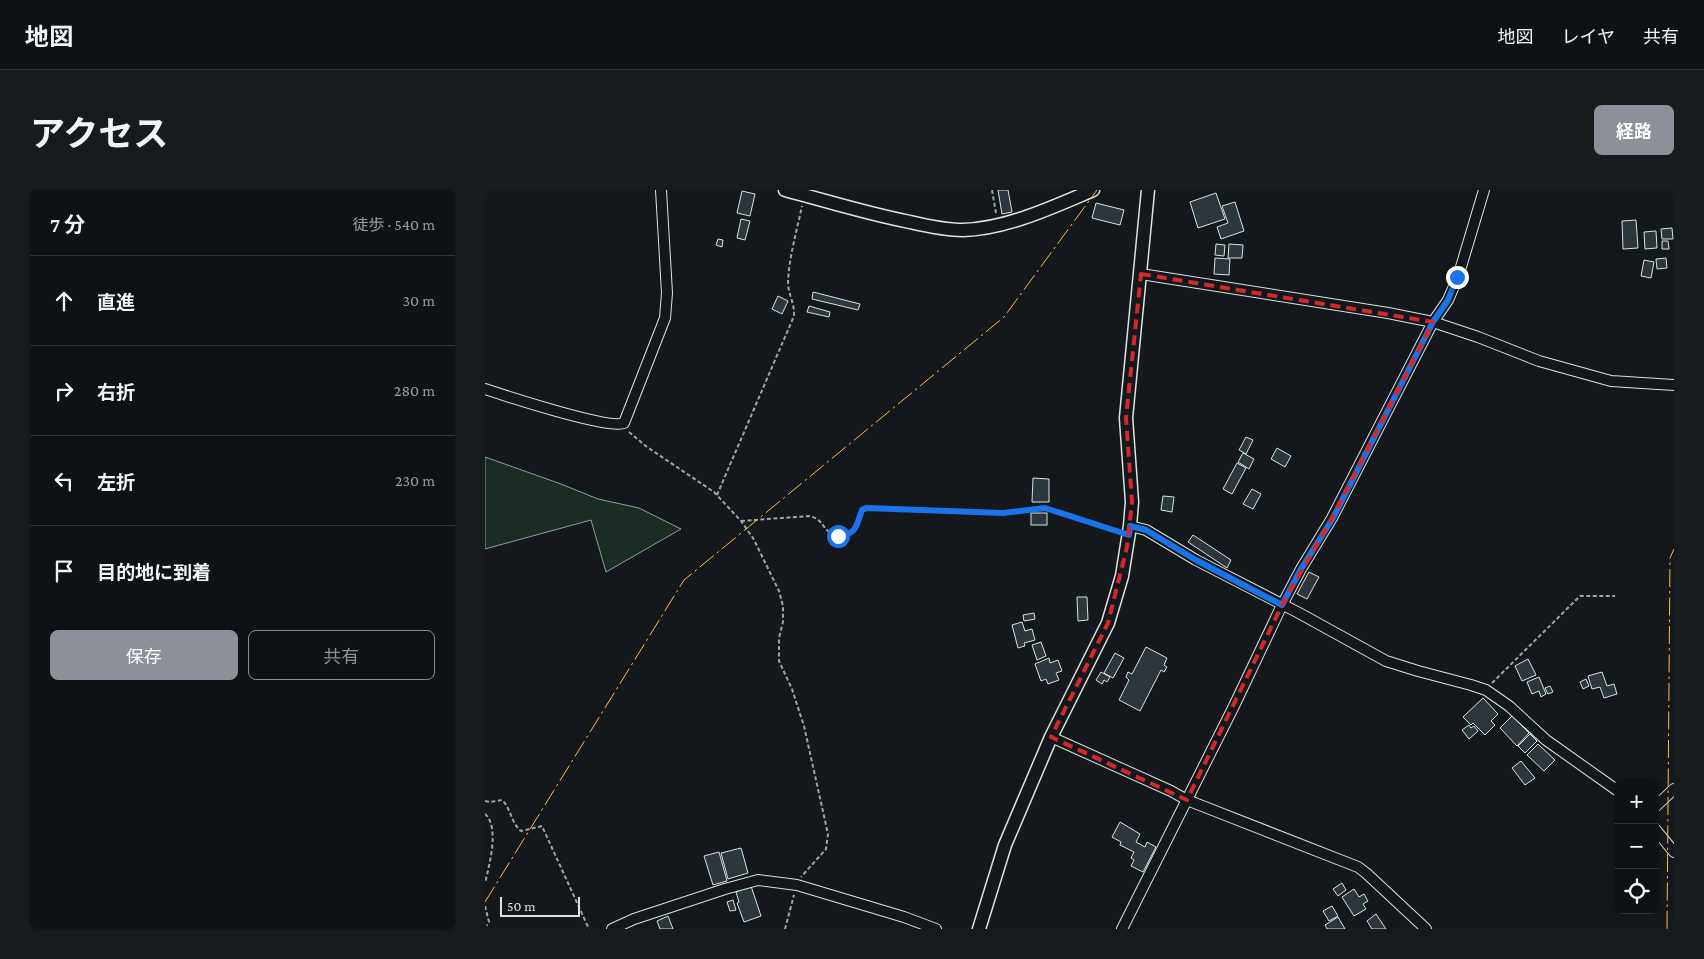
<!DOCTYPE html>
<html lang="ja">
<head>
<meta charset="utf-8">
<style>
  :root { --surface:#0f1215; --page:#181b1e; --text:#f1f3f6; --muted:#9b9ea0; --line:#2f3234; --accent:#8c9099 }
  body { margin:0; font-family:"Crimson Pro","Noto Sans JP",serif; background:var(--page); color:var(--text) }
  .controls { position:absolute; right:15px; bottom:15px; display:grid; overflow:hidden; border-radius:8px; box-shadow:0 1px 4px #0004 }
  .controls button { width:45px; height:45px; display:grid; place-items:center; padding:0; border:0; border-bottom:1px solid var(--line); background:var(--surface); color:var(--text); font:25px sans-serif }
  .scale { position:absolute; left:15px; bottom:12px; width:80px; box-sizing:border-box; padding-left:5px; border:2px solid #d8e6dc; border-top:0; font-size:14px; line-height:18px; white-space:nowrap; color:#d8e6dc; -webkit-text-stroke:4px #14181c; paint-order:stroke }
  .stop { position:absolute; width:15px; height:15px; margin:-11px; border:4px solid #1a73e8; border-radius:50%; background:#fff }
  .stop.end { background:#1a73e8; border-color:#fff; box-shadow:0 1px 5px #0008 }
  .list { margin:0; padding:0; list-style:none }
  h2 { display:flex; justify-content:space-between; align-items:center; height:65px; margin:0; padding:0 20px; font-size:21px }
  h2 small { font-size:16px; font-weight:400; color:var(--muted) }
  .list li { display:grid; grid-template-columns:32px 1fr auto; gap:15px; align-items:center; box-sizing:border-box; height:90px; padding:0 20px; border-top:1px solid var(--line) }
  .list b { display:block; font-size:19px; white-space:nowrap }
  .list em { font-size:16px; font-style:normal; color:var(--muted) }
  .actions { display:flex; gap:10px; padding:15px 20px }
  .actions a { flex:1; padding:11px 0; border:1px solid var(--accent); border-radius:8px; text-align:center; font-size:18px; color:var(--accent) }
  .actions .main { background:var(--accent); color:#fff }
  .icon { flex:none; width:28px; height:28px; fill:none; stroke:currentColor; stroke-width:2; stroke-linecap:round; stroke-linejoin:round }
  .map { position:relative; flex:none; width:1189px; height:739px; overflow:hidden; border-radius:8px }
  header { display:flex; align-items:center; gap:30px; box-sizing:border-box; height:70px; padding:0 25px; background:var(--surface); border-bottom:1px solid var(--line) }
  header strong { font-size:24px }
  nav { display:flex; gap:28px; margin-inline-start:auto; font-size:18px }
  .intro { display:flex; align-items:center; justify-content:space-between; box-sizing:border-box; height:120px; padding:0 30px }
  h1 { margin:0; font-size:35px }
  .button { padding:12px 22px; border-radius:8px; background:var(--accent); color:#fff; font-size:18px; font-weight:700 }
  main { display:flex; gap:30px; padding:0 30px }
  aside { flex:1; background:var(--surface); border-radius:8px; box-shadow:0 1px 4px #0004 }
  .map>svg:first-child { display:block }
  .green { fill:#1a2d24; stroke:#939e99 }
  .building { fill:#2c363c; stroke:#d8e6dc }
  .lines { fill:none; stroke-linecap:round; stroke-linejoin:round }
  .minor-casing { stroke:#d8e6dc; stroke-width:12 }
  .tertiary-casing { stroke:#d8e6dc; stroke-width:15 }
  .path { stroke:#9da8a2; stroke-width:2; stroke-dasharray:4 2.5; stroke-linecap:butt }
  .minor { stroke:#14181c; stroke-width:10 }
  .tertiary { stroke:#14181c; stroke-width:12 }
  .power { stroke:#ffb74d; stroke-width:1; stroke-dasharray:18 4 2.5 4; stroke-linecap:butt }
  .route { stroke:#1a73e8; stroke-width:6 }
  .marked { fill:none; stroke:#d62828; stroke-width:4; stroke-dasharray:10 6; stroke-linejoin:round }
</style>
</head>
<body>
<header>
<strong>地図</strong>
<nav><a>地図</a><a>レイヤ</a><a>共有</a></nav>
</header>
<div class="intro"><h1>アクセス</h1><a class="button">経路</a></div>
<main>
<aside>
<h2>7 分<small>徒歩 · 540 m</small></h2>
<ul class="list">
<li><svg class="icon" aria-label="ahead" viewBox="0 0 24 24"><path d="M12 20V5M6 11l6-6 6 6"/></svg><div><b>直進</b></div><em>30 m</em></li>
<li><svg class="icon" aria-label="right" viewBox="0 0 24 24"><path d="M7 20v-9h11M14 6l5 5-5 5"/></svg><div><b>右折</b></div><em>280 m</em></li>
<li><svg class="icon" aria-label="left" viewBox="0 0 24 24"><path d="M17 20v-9H6M10 6l-5 5 5 5"/></svg><div><b>左折</b></div><em>230 m</em></li>
<li><svg class="icon" aria-label="arrive" viewBox="0 0 24 24"><path d="M6 21V4h12l-3 4 3 4H6"/></svg><div><b>目的地に到着</b></div></li>
</ul>
<div class="actions"><a class="main">保存</a><a>共有</a></div>
</aside>
<div class="map">
<svg width="1189" height="739" viewBox="0 0 1189 739">
  <rect width="100%" height="100%" fill="#14181c"/>
  <path class="green" d="M0,267L76,294L113,309L154,318L196,339L121,382L106,330L0,359Z"/>
  <g class="building">
    <path d="M513,0H523L527,22L517,24Z"/>
    <path d="M257,1L270,4L265,26L252,23Z"/>
    <path d="M731,3L740,29L713,38L705,12Z"/>
    <path d="M750,12L759,41L736,49L732,37L743,33L737,16Z"/>
    <path d="M611,13L639,20L635,35L607,28Z"/>
    <path d="M256,29L265,31L260,50L252,48Z"/>
    <path d="M1151,30L1153,58L1138,59L1137,31Z"/>
    <path d="M1187,38L1188,49H1177L1176,39Z"/>
    <path d="M1171,41L1172,58L1160,59L1159,42Z"/>
    <path d="M233,49L238,50L237,57L231,55Z"/>
    <path d="M1177,51H1183L1184,59H1177Z"/>
    <path d="M731,54L740,55L739,66L730,65Z"/>
    <path d="M744,54L758,55L757,68H743Z"/>
    <path d="M730,68L745,69L744,85L729,84Z"/>
    <path d="M1181,68L1182,78L1172,79L1171,69Z"/>
    <path d="M1159,70L1169,72L1166,88L1156,86Z"/>
    <path d="M328,102L375,114L373,120L327,109Z"/>
    <path d="M293,106L303,111L297,124L287,119Z"/>
    <path d="M324,116L345,122L344,127L322,122Z"/>
    <path d="M761,247L768,250L761,264L754,260Z"/>
    <path d="M792,258L806,266L800,277L786,269Z"/>
    <path d="M758,263L769,269L764,279L753,272Z"/>
    <path d="M752,273L761,278L747,304L738,299Z"/>
    <path d="M548,288L564,289V312H547Z"/>
    <path d="M767,299L776,304L768,319L758,314Z"/>
    <path d="M678,306L689,307L687,322L676,320Z"/>
    <rect x="546" y="323" width="16" height="12"/>
    <path d="M708,345L746,370L742,378L703,352Z"/>
    <path d="M824,382L834,387L822,409L812,404Z"/>
    <path d="M592,407H602L603,430L593,431Z"/>
    <path d="M549,423L550,429L539,431L538,425Z"/>
    <path d="M537,432L540,441L547,439L550,450L539,453L540,456L533,458L527,435Z"/>
    <path d="M556,452L561,466L552,470L547,455Z"/>
    <path d="M661,457L682,468L679,475L682,477L679,482L676,480L655,521L634,510L644,490L641,487L643,482L647,484Z"/>
    <path d="M630,463L639,468L628,488L619,483Z"/>
    <path d="M564,468L565,473L573,470L577,481L571,483L574,490L563,494L561,489L556,491L550,474Z"/>
    <path d="M1043,469L1051,485L1037,491L1030,476Z"/>
    <path d="M616,482L625,487L622,492L619,490L617,494L611,490Z"/>
    <path d="M1117,482L1122,496L1129,494L1132,504L1119,508L1115,497L1107,499L1103,486Z"/>
    <path d="M1054,487L1061,504L1056,507L1054,501L1047,504L1042,492Z"/>
    <path d="M1101,489L1104,496L1098,499L1095,492Z"/>
    <path d="M1065,496L1068,502L1063,504L1060,498Z"/>
    <path d="M998,508L1013,524L1006,531L1010,535L1000,545L988,533L986,535L978,527Z"/>
    <path d="M1027,526L1044,543L1032,556L1015,538Z"/>
    <path d="M984,535L986,538L989,536L993,541L984,549L977,540Z"/>
    <path d="M1045,544L1052,551L1040,563L1033,556Z"/>
    <path d="M1053,554L1070,570L1059,581L1042,565Z"/>
    <path d="M1036,571L1050,588L1040,595L1027,578Z"/>
    <path d="M635,632L655,644L651,652L660,657L662,652L671,657L658,682L646,676L649,670L646,668L649,662L635,655L636,652L627,647Z"/>
    <path d="M256,658L263,683L243,689L236,663Z"/>
    <path d="M234,662L242,691L228,695L219,666Z"/>
    <path d="M857,693L861,700L853,706L848,699Z"/>
    <path d="M266,696L276,726L259,732L252,713L254,712L251,702Z"/>
    <path d="M869,699L874,707L879,704L883,711L878,714L881,719L869,726L857,707Z"/>
    <path d="M248,710L251,720L245,721L242,712Z"/>
    <path d="M847,716L853,726L844,731L838,721Z"/>
    <path d="M891,724L901,739H887L882,731Z"/>
    <path d="M183,726L188,739H175L172,731Z"/>
    <path d="M853,727L860,739H842L840,735Z"/>
  </g>
  <g class="lines">
    <defs>
      <g id="minor">
        <path d="M656,84L903,123L948,132L993,147L1054,171L1126,191L1189,195"/>
        <path d="M0,199C21,206 125,240 139,233L180,128L182,103L176,0"/>
        <path d="M645,336L661,340L711,370L814,423L901,471L933,481L986,495L1001,500L1024,516L1061,550L1133,601"/>
        <path d="M566,547L686,601L702,610L873,677L881,683L941,739"/>
        <path d="M1170,617L1189,599"/>
        <path d="M1170,639L1189,662"/>
        <path d="M127,739L149,729L240,699L273,690L312,695L419,727L451,739"/>
        <path d="M637,739L749,516L797,415L816,379L847,328L948,132L963,110L973,87L999,0"/>
      </g>
      <g id="tertiary">
        <path d="M300,0C342,11 383,24 425,32C442,36 460,40 478,40C521,39 568,17 608,0"/>
        <path d="M494,739L520,655L566,547L623,433L637,386L645,336L647,312L641,228L663,0"/>
      </g>
    </defs>
    <use href="#minor" class="minor-casing"/>
    <use href="#tertiary" class="tertiary-casing"/>
    <g class="path">
      <path d="M507,0L511,23"/>
      <path d="M144,242L162,257L229,302L256,331L268,348L274,360L294,401L298,416V432L294,448V471L307,499L319,536L343,644L341,659L316,687"/>
      <path d="M232,305L309,126C310,114 303,104 303,92C304,67 312,40 317,16"/>
      <path d="M256,331L324,326C337,329 336,335 345,343C348,346 353,346 357,346C371,345 373,331 377,320L381,317L518,323L560,318L632,341"/>
      <path d="M1007,493L1095,406H1130"/>
      <path d="M0,611L5,612L17,610C26,618 26,633 36,641L57,636L104,739"/>
      <path d="M0,624C15,637 4,676 0,693"/>
      <path d="M0,716L4,732L0,738"/>
      <path d="M300,739L309,705"/>
    </g>
    <use href="#minor" class="minor"/>
    <use href="#tertiary" class="tertiary"/>
    <g class="power">
      <path d="M0,712L199,390L519,127L612,0"/>
      <path d="M1182,739L1185,368L1189,359"/>
    </g>
  </g>
  <g class="lines">
    <path class="route" d="M353,346C373,344 371,335 377,320L381,318L518,323L560,318L644,345L645,336L661,340L711,370L797,415L816,379L848,328L948,132L963,110L972,87"/>
  </g>
  <path class="marked" d="M656,84L948,132L847,328L797,415L702,610L566,547L623,433L642,357L647,312L641,228Z"/>
</svg>
<div class="controls">
<button>+</button>
<button>−</button>
<button><svg class="icon" aria-label="locate" viewBox="0 0 24 24"><circle cx="12" cy="12" r="6"/><path d="M12 2v4M12 18v4M2 12h4M18 12h4"/></svg></button>
</div>
<div class="scale">50 m</div>
<div class="stop" style="left:353px;top:346px"></div>
<div class="stop end" style="left:972px;top:87px"></div>
</div>
</main>
</body>
</html>
